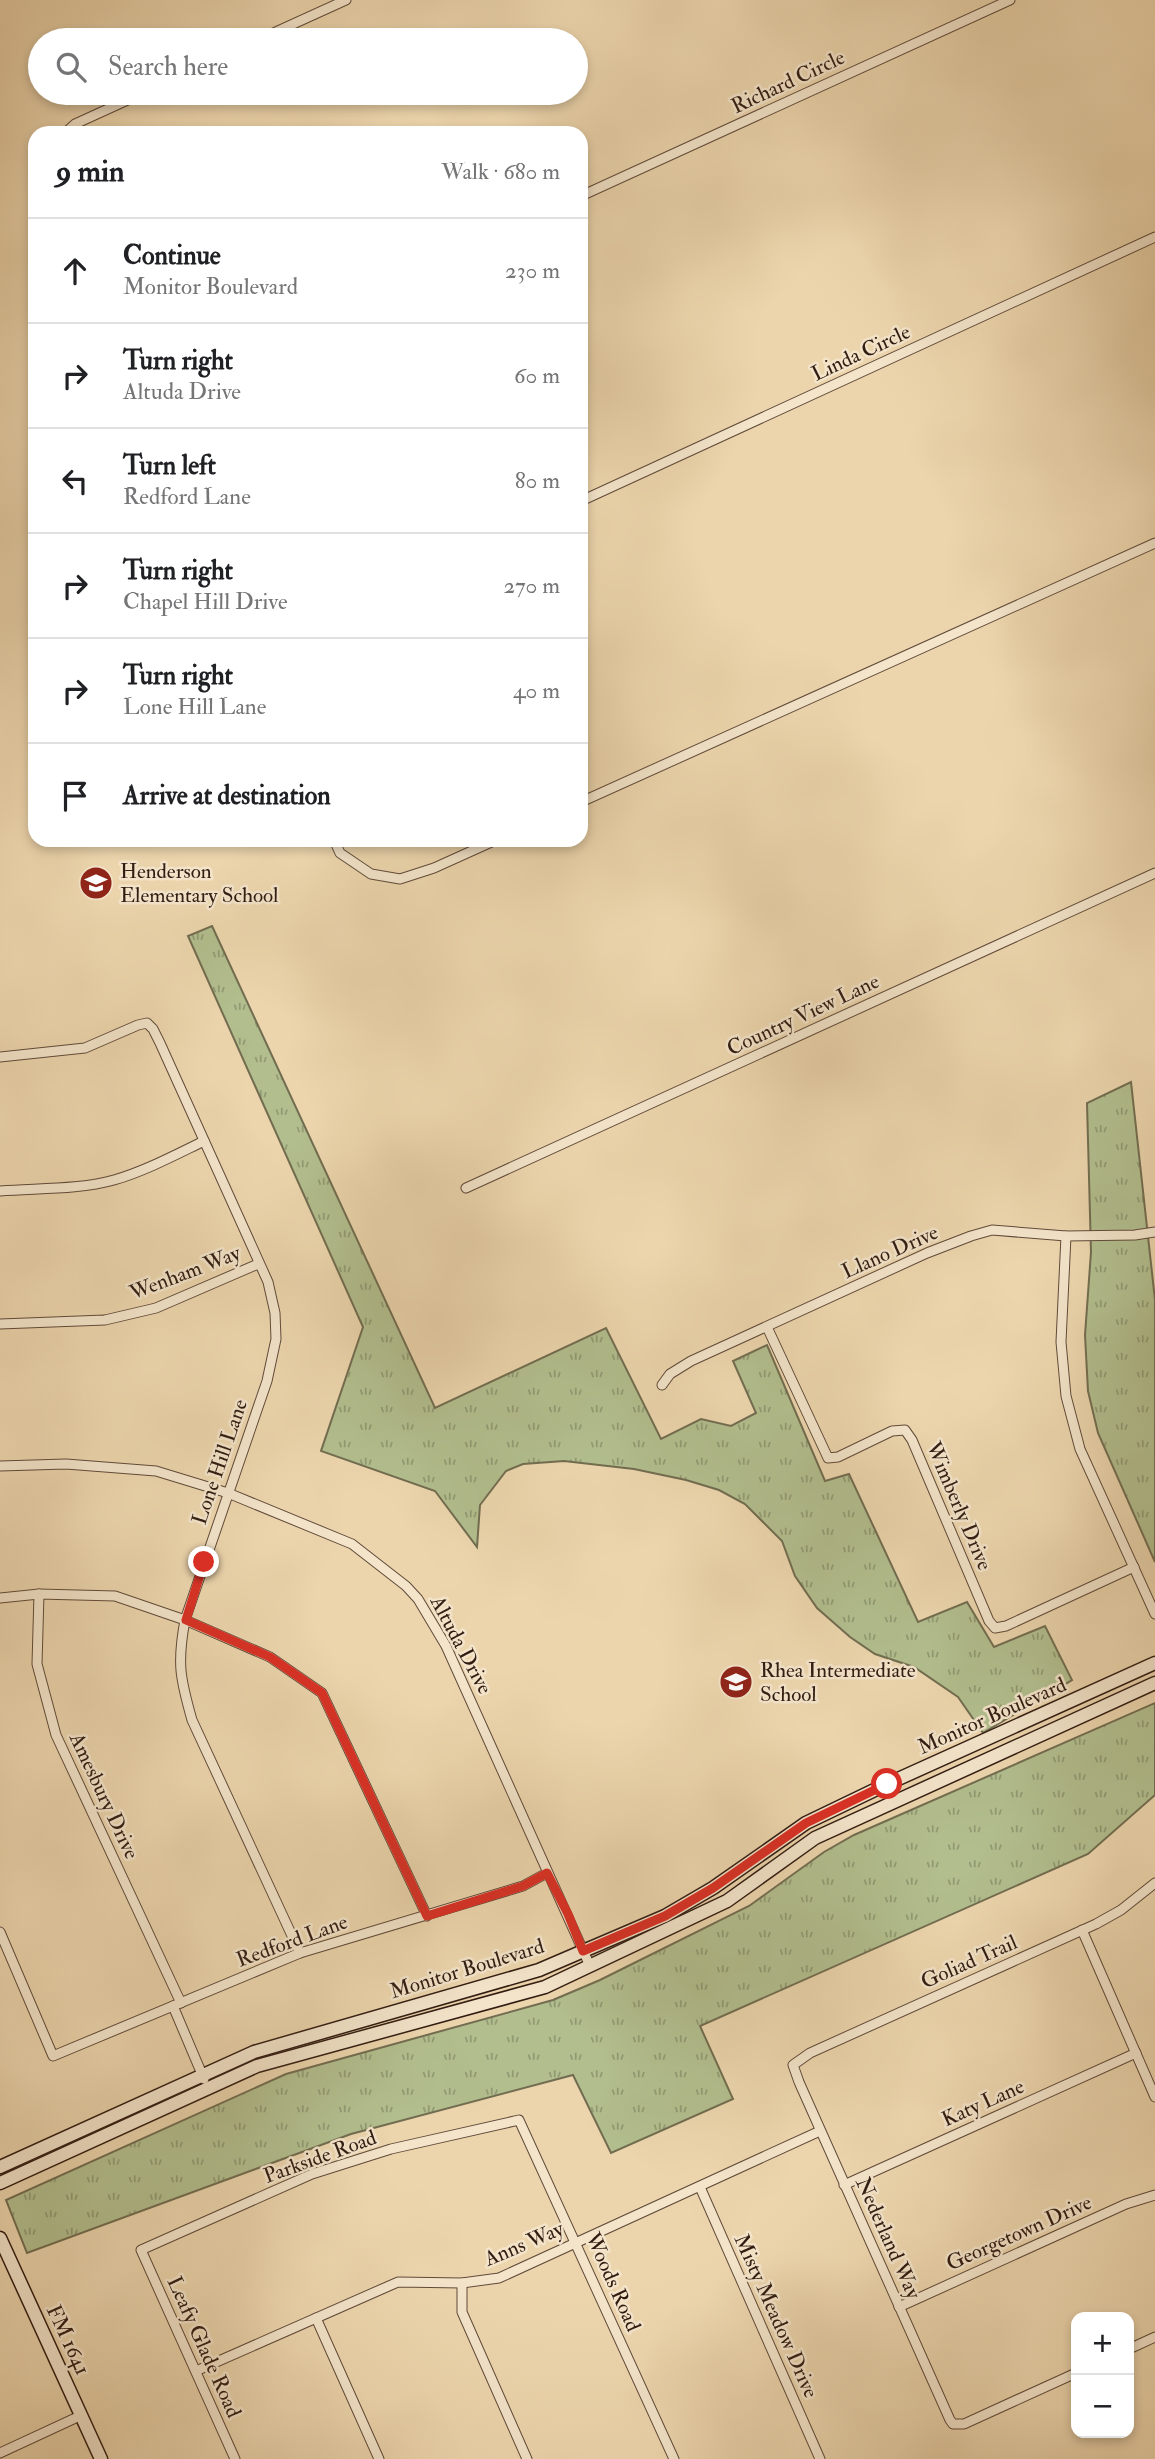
<!DOCTYPE html>
<html lang="en">
<head>
<meta charset="utf-8">
<style>
  :root { --surface:#fff; --page:#f6f6f6; --text:#202124; --muted:#757577; --line:#e0e0e0 }
  body { margin:0; font-family:"IM FELL Double Pica",serif; background:var(--page); color:var(--text) }
  .controls { position:absolute; right:21px; bottom:21px; display:grid; overflow:hidden; border-radius:14px; box-shadow:0 4px 10px #0003 }
  .controls button { width:63px; height:63px; display:grid; place-items:center; padding:0; border:0; border-bottom:2px solid var(--line); background:var(--surface); color:var(--text); font:35px sans-serif }
  .stop { position:absolute; width:21px; height:21px; margin:-16px; border:5px solid #d93025; border-radius:50%; background:#fff }
  .stop.end { background:#d93025; border-color:#fff; box-shadow:0 2px 7px #0008 }
  .list { margin:0; padding:0; list-style:none }
  h2 { display:flex; justify-content:space-between; align-items:center; height:91px; margin:0; padding:0 28px; font-size:30px }
  h2 small { font-size:23px; font-weight:400; color:var(--muted) }
  .list li { display:grid; grid-template-columns:46px 1fr auto; gap:21px; align-items:center; box-sizing:border-box; height:105px; padding:0 28px; border-top:2px solid var(--line) }
  .list b { display:block; font-size:26px; white-space:nowrap }
  .list p { margin:0; font-size:23px; white-space:nowrap; color:var(--muted) }
  .list em { font-size:23px; font-style:normal; color:var(--muted) }
  .icon { flex:none; width:38px; height:38px; fill:none; stroke:currentColor; stroke-width:2; stroke-linecap:round; stroke-linejoin:round }
  .map { position:relative; flex:none; width:1155px; height:2459px; overflow:hidden }
  .search { position:absolute; background:var(--surface); box-shadow:0 4px 10px #0003; left:28px; top:28px; width:560px; height:77px; display:flex; align-items:center; gap:18px; box-sizing:border-box; padding:0 24px; border-radius:38px; color:var(--muted); font-size:26px }
  .panel { position:absolute; background:var(--surface); box-shadow:0 4px 10px #0003; left:28px; top:126px; width:560px; height:721px; border-radius:21px }
  .map>svg:first-child { display:block }
  .grass { fill:url(#grass-tufts); stroke:#726d50; stroke-width:2 }
  .lines { fill:none; stroke-linecap:round; stroke-linejoin:round }
  .street-casing { stroke:#604a39; stroke-width:11 }
  .secondary-casing { stroke:#321c12; stroke-width:15 }
  .street { stroke:#f3e4ca; stroke-width:9 }
  .secondary { stroke:#f3e4ca; stroke-width:12 }
  .route { stroke:#d93025; stroke-width:9 }
  .labels { text-anchor:middle; dominant-baseline:central; stroke-width:5; stroke-linejoin:round; paint-order:stroke }
  .street-label { font-size:21px; fill:#321c12; stroke:#f3e4ca }
  .poi-label { font-size:21px; fill:#321c12; stroke:#f3e4ca; text-anchor:start }
</style>
</head>
<body>
<div class="map">
<svg width="1155" height="2459" viewBox="0 0 1155 2459">
  <defs>
    <pattern id="grass-tufts" width="24" height="20" patternUnits="userSpaceOnUse" patternTransform="scale(1.75)"><rect width="24" height="20" fill="#b2be8e"/><path d="M3 7l-1-3M5 7V3M7 7l1-3M15 17l-1-3M17 17v-4M19 17l1-3" fill="none" stroke="#919a73"/></pattern>
  </defs>
  <rect width="100%" height="100%" fill="#ecd5ad"/>
  <filter id="stains"><feTurbulence type="fractalNoise" baseFrequency=".00286" numOctaves="4"/><feColorMatrix values="0 0 0 0 .2 0 0 0 0 .09 0 0 0 0 .02 0 0 0 .5 -.17"/></filter>
  <radialGradient id="worn" r=".72"><stop offset=".6" stop-color="#630" stop-opacity="0"/><stop offset="1" stop-color="#630" stop-opacity=".3"/></radialGradient>
  <g class="grass">
    <path d="M212,926L435,1408L606,1328L661,1439L701,1419L731,1426L756,1413L733,1361L767,1345L825,1481L849,1474L918,1622L967,1602L994,1647L1045,1626L1072,1680L983,1733L958,1697L914,1667L875,1654L850,1637L817,1608L795,1576L782,1541L745,1504L719,1490L686,1480L634,1469L564,1461L523,1464L506,1471L480,1505L477,1547L435,1491L321,1451L363,1327L188,936Z"/>
    <path d="M1131,1082L1155,1300V1562L1098,1433L1088,1391L1085,1335L1091,1252L1087,1103Z"/>
    <path d="M1155,1703V1795L1088,1854L700,2026L733,2099L611,2153L573,2075L351,2134L27,2253L6,2200L286,2074L553,2000L600,1980L749,1906L824,1852L854,1835Z"/>
  </g>
  <g class="lines">
    <defs>
      <g id="street">
        <path d="M258,40L346,0"/>
        <path d="M65,133L75,124L143,93"/>
        <path d="M581,196L1010,0"/>
        <path d="M581,501L1155,237"/>
        <path d="M581,802L1155,543"/>
        <path d="M334,840L340,853L371,874L400,879L434,868L496,840"/>
        <path d="M0,1057L85,1048L138,1025L147,1023L153,1029L160,1043L268,1282L275,1313L276,1339L267,1381L185,1620C177,1663 180,1678 192,1720L300,1953"/>
        <path d="M466,1188L1155,873"/>
        <path d="M0,1191C37,1188 78,1190 114,1180C145,1171 175,1155 204,1141"/>
        <path d="M1066,1236L1061,1342L1066,1396L1080,1449L1155,1614"/>
        <path d="M0,1324L105,1320L156,1308L258,1264"/>
        <path d="M767,1327L828,1458L838,1457L892,1431L905,1430L912,1440L989,1621L995,1628L1006,1626L1134,1567"/>
        <path d="M662,1385L670,1374L691,1361L927,1253L971,1236L992,1230L1066,1236L1135,1235L1155,1232"/>
        <path d="M0,1466L66,1464L156,1471L228,1493L352,1544L406,1586L418,1599L446,1646L590,1966"/>
        <path d="M39,1594L37,1664L56,1735L181,2003"/>
        <path d="M0,1598L39,1594L115,1596L185,1620L270,1657L322,1693L427,1916"/>
        <path d="M1082,1930L1155,2097"/>
        <path d="M0,1932L53,2056L300,1953L523,1886L547,1873"/>
        <path d="M173,2006L204,2079"/>
        <path d="M844,2185L1136,2053"/>
        <path d="M700,2187L820,2459"/>
        <path d="M462,2283V2312L527,2459"/>
        <path d="M899,2307L1126,2204L1155,2195"/>
        <path d="M316,2318L379,2459"/>
        <path d="M1129,2349L1155,2337"/>
        <path d="M196,2371L398,2282L462,2283L499,2278L820,2131"/>
        <path d="M1076,2373L964,2424H953L950,2420L799,2082L793,2065L810,2053L1096,1924L1121,1910L1155,1883"/>
        <path d="M0,2453L82,2415"/>
        <path d="M235,2459L141,2250L312,2174L391,2149L519,2120L674,2459"/>
      </g>
      <g id="secondary">
        <path d="M0,2167L254,2052L539,1970L665,1916L713,1888L806,1823L887,1784L1155,1663"/>
        <path d="M0,2183L257,2066L545,1987L727,1901L815,1838L1155,1683"/>
        <path d="M0,2238L101,2459"/>
      </g>
    </defs>
    <use href="#street" class="street-casing"/>
    <use href="#secondary" class="secondary-casing"/>
    <use href="#street" class="street"/>
    <use href="#secondary" class="secondary"/>
  </g>
  <g class="lines">
    <path class="route" d="M204,1562L186,1620L270,1657L322,1693L427,1916L523,1886L547,1873L568,1914L583,1951L665,1916L713,1888L806,1823L887,1784"/>
  </g>
  <defs>
    <symbol id="school-disc" viewBox="-11 -11 22 22"><circle r="9.5" fill="#8f2418" stroke="#f3e4ca"/><path d="M0-5L7-2L0 1L-7-2ZM-4 1L0 2.5L4 1V4Q0 6-4 4Z" fill="#fff"/></symbol>
  </defs>
  <g fill-rule="evenodd">
    <use href="#school-disc" x="77" y="864" width="38" height="38"/>
    <use href="#school-disc" x="717" y="1663" width="38" height="38"/>
  </g>
  <g class="labels">
    <g class="street-label">
      <text transform="translate(788 82) rotate(-25)">Richard Circle</text>
      <text transform="translate(861 353) rotate(-25)">Linda Circle</text>
      <text transform="translate(803 1015) rotate(-25)">Country View Lane</text>
      <text transform="translate(890 1252) rotate(-24)">Llano Drive</text>
      <text transform="translate(185 1273) rotate(-21)">Wenham Way</text>
      <text transform="translate(220 1462) rotate(-71)">Lone Hill Lane</text>
      <text transform="translate(959 1506) rotate(67)">Wimberly Drive</text>
      <text transform="translate(461 1645) rotate(62)">Altuda Drive</text>
      <text transform="translate(992 1716) rotate(-24)">Monitor Boulevard</text>
      <text transform="translate(104 1796) rotate(65)">Amesbury Drive</text>
      <text transform="translate(292 1941) rotate(-20)">Redford Lane</text>
      <text transform="translate(969 1962) rotate(-24)">Goliad Trail</text>
      <text transform="translate(467 1969) rotate(-17)">Monitor Boulevard</text>
      <text transform="translate(983 2103) rotate(-24)">Katy Lane</text>
      <text transform="translate(320 2157) rotate(-20)">Parkside Road</text>
      <text transform="translate(1019 2233) rotate(-24)">Georgetown Drive</text>
      <text transform="translate(888 2238) rotate(66)">Nederland Way</text>
      <text transform="translate(524 2244) rotate(-23)">Anns Way</text>
      <text transform="translate(613 2282) rotate(66)">Woods Road</text>
      <text transform="translate(776 2316) rotate(66)">Misty Meadow Drive</text>
      <text transform="translate(68 2340) rotate(65)">FM 1641</text>
      <text transform="translate(204 2347) rotate(66)">Leafy Glade Road</text>
    </g>
    <g class="poi-label">
      <text x="120" y="871">Henderson<tspan x="120" dy="24">Elementary School</tspan></text>
      <text x="760" y="1670">Rhea Intermediate<tspan x="760" dy="24">School</tspan></text>
    </g>
  </g>
  <rect width="100%" height="100%" filter="url(#stains)"/>
  <rect width="100%" height="100%" fill="url(#worn)"/>
</svg>
<div class="controls">
<button>+</button>
<button>−</button>
</div>
<div class="stop" style="left:887px;top:1784px"></div>
<div class="stop end" style="left:204px;top:1562px"></div>
<div class="search"><svg class="icon" aria-label="search" viewBox="0 0 24 24"><circle cx="10" cy="10" r="6"/><path d="M15 15l6 6"/></svg>Search here</div>
<section class="panel">
<h2>9 min<small>Walk · 680 m</small></h2>
<ul class="list">
<li><svg class="icon" aria-label="ahead" viewBox="0 0 24 24"><path d="M12 20V5M6 11l6-6 6 6"/></svg><div><b>Continue</b><p>Monitor Boulevard</p></div><em>230 m</em></li>
<li><svg class="icon" aria-label="right" viewBox="0 0 24 24"><path d="M7 20v-9h11M14 6l5 5-5 5"/></svg><div><b>Turn right</b><p>Altuda Drive</p></div><em>60 m</em></li>
<li><svg class="icon" aria-label="left" viewBox="0 0 24 24"><path d="M17 20v-9H6M10 6l-5 5 5 5"/></svg><div><b>Turn left</b><p>Redford Lane</p></div><em>80 m</em></li>
<li><svg class="icon" aria-label="right" viewBox="0 0 24 24"><path d="M7 20v-9h11M14 6l5 5-5 5"/></svg><div><b>Turn right</b><p>Chapel Hill Drive</p></div><em>270 m</em></li>
<li><svg class="icon" aria-label="right" viewBox="0 0 24 24"><path d="M7 20v-9h11M14 6l5 5-5 5"/></svg><div><b>Turn right</b><p>Lone Hill Lane</p></div><em>40 m</em></li>
<li><svg class="icon" aria-label="arrive" viewBox="0 0 24 24"><path d="M6 21V4h12l-3 4 3 4H6"/></svg><div><b>Arrive at destination</b></div></li>
</ul>
</section>
</div>
</body>
</html>
